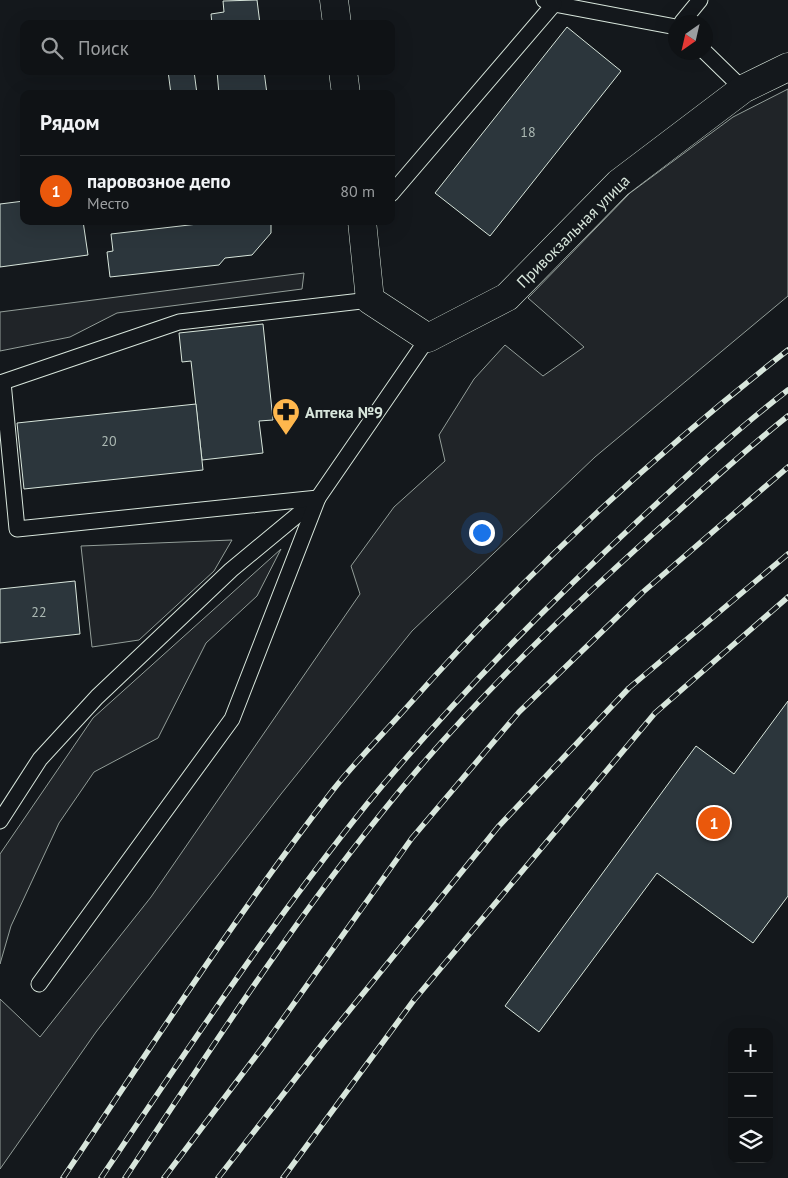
<!DOCTYPE html>
<html lang="ru">
<head>
<meta charset="utf-8">
<style>
  :root { --surface:#0f1215; --page:#1d2022; --text:#f1f3f6; --muted:#9b9ea0; --line:#2f3234; --accent:#ea580c }
  body { margin:0; font-family:"PT Sans",sans-serif; background:var(--page); color:var(--text) }
  .controls { position:absolute; right:15px; bottom:15px; display:grid; overflow:hidden; border-radius:10px; box-shadow:0 5px 20px #0002 }
  .controls button { width:45px; height:45px; display:grid; place-items:center; padding:0; border:0; border-bottom:1px solid var(--line); background:var(--surface); color:var(--text); font:25px sans-serif }
  .compass { position:absolute; left:668px; top:15px; width:45px; height:45px; border-radius:50%; background:var(--surface); box-shadow:0 5px 20px #0002; rotate:214deg }
  .you { position:absolute; left:481px; top:532px; width:18px; height:18px; margin:-12px; border:4px solid #fff; border-radius:50%; background:#1a73e8; box-shadow:0 0 0 8px #1a73e833 }
  .badge { display:grid; place-items:center; width:32px; height:32px; border-radius:50%; background:var(--accent); color:#fff; font-size:16px; font-weight:700 }
  .pin { position:absolute; translate:-50% -50%; border:2px solid #fff; box-shadow:0 1px 5px #0006 }
  .list { margin:0; padding:0; list-style:none }
  h2 { display:flex; justify-content:space-between; align-items:center; height:65px; margin:0; padding:0 20px; font-size:21px }
  h2 small { font-size:16px; font-weight:400; color:var(--muted) }
  .list li { display:grid; grid-template-columns:32px 1fr auto; gap:15px; align-items:center; box-sizing:border-box; height:70px; padding:0 20px; border-top:1px solid var(--line) }
  .list b { display:block; font-size:19px; white-space:nowrap }
  .list p { margin:0; font-size:16px; white-space:nowrap; color:var(--muted) }
  .list em { font-size:16px; font-style:normal; color:var(--muted) }
  .icon { flex:none; width:28px; height:28px; fill:none; stroke:currentColor; stroke-width:2; stroke-linecap:round; stroke-linejoin:round }
  .map { position:relative; flex:none; width:788px; height:1178px; overflow:hidden }
  .search { position:absolute; background:var(--surface); box-shadow:0 5px 20px #0002; left:20px; top:20px; width:375px; height:55px; display:flex; align-items:center; gap:12px; box-sizing:border-box; padding:0 18px; border-radius:10px; color:var(--muted); font-size:19px }
  .panel { position:absolute; background:var(--surface); box-shadow:0 5px 20px #0002; left:20px; top:90px; width:375px; height:135px; border-radius:10px }
  .map>svg:first-child { display:block }
  .green { fill:#202428; stroke:#939e99 }
  .building { fill:#2c363c; stroke:#d8e6dc }
  .lines { fill:none; stroke-linecap:round; stroke-linejoin:round }
  .service-casing { stroke:#d8e6dc; stroke-width:17 }
  .minor-casing { stroke:#d8e6dc; stroke-width:29 }
  .service { stroke:#14181c; stroke-width:15 }
  .minor { stroke:#14181c; stroke-width:28 }
  .rail-casing { stroke:#d8e6dc; stroke-width:5.5 }
  .rail { stroke:#14181c; stroke-width:4; stroke-dasharray:11; stroke-linecap:butt }
  .labels { text-anchor:middle; dominant-baseline:central; stroke-width:4; stroke-linejoin:round; paint-order:stroke }
  .number-label { font-size:14px; fill:#adbab4 }
  .street-label { font-size:16px; fill:#d8e6dc; stroke:#14181c }
  .poi-label { font-size:16px; font-weight:bold; fill:#d8e6dc; stroke:#14181c; text-anchor:start }
</style>
</head>
<body>
<div class="map">
<svg width="788" height="1178" viewBox="0 0 788 1178">
  <rect width="100%" height="100%" fill="#14181c"/>
  <g class="green">
    <path d="M788,89V296L595,457L412,631L281,794L96,1032L0,1169V999L40,1037L151,897L360,594L351,566L394,507L445,461L439,435L474,379L505,345L543,376L584,347L528,298L630,193L733,117Z"/>
    <path d="M304,273L302,289L117,313L70,337L0,351V312Z"/>
    <path d="M232,540L214,571L139,640L92,647L81,546Z"/>
    <path d="M281,549L257,596L206,643L158,738L94,772L59,823L11,926L0,964V854L93,718Z"/>
  </g>
  <g class="building">
    <path d="M257,0L260,24H212L211,14L224,12L223,1Z"/>
    <path d="M567,27L621,71L490,236L435,193Z"/>
    <path d="M168,71H194L197,94H171Z"/>
    <path d="M217,71H264L267,94H219Z"/>
    <path d="M24,201V221H83L88,255L0,267V204Z"/>
    <path d="M224,221H271V233L252,255L225,258L219,265L110,277L107,252L113,251L111,234Z"/>
    <path d="M263,324L273,420L259,421L263,453L202,460L191,361L182,362L179,333Z"/>
    <path d="M196,404L203,470L24,489L17,423Z"/>
    <path d="M75,581L80,634L0,643V589Z"/>
    <path d="M788,701V896L753,943L657,873L539,1032L505,1006L696,746L734,774Z"/>
  </g>
  <g class="lines">
    <defs>
      <g id="service">
        <path d="M544,0L554,4L676,27"/>
        <path d="M682,22L700,0"/>
        <path d="M705,52L743,89"/>
        <path d="M391,194L554,4"/>
        <path d="M0,821L40,759L97,697L231,570L318,498L428,338"/>
        <path d="M39,984L232,719L318,498L17,529L3,382L179,322L370,300"/>
      </g>
      <g id="minor">
        <path d="M334,0L337,24"/>
        <path d="M343,71L346,94"/>
        <path d="M362,221L370,300L428,338L507,297L619,183L743,89L788,67"/>
      </g>
    </defs>
    <use href="#service" class="service-casing"/>
    <use href="#minor" class="minor-casing"/>
    <use href="#service" class="service"/>
    <use href="#minor" class="minor"/>
    <defs>
      <g id="rail">
        <path d="M63,1178C151,1047 236,915 333,790C356,761 382,735 407,707C522,577 651,457 788,350"/>
        <path d="M101,1178C186,1051 271,923 367,804C451,702 544,608 641,518C689,474 736,430 788,390"/>
        <path d="M125,1178C207,1055 287,930 380,815C462,712 556,621 654,533C698,494 741,453 788,416"/>
        <path d="M164,1178L265,1044L412,838L519,712L643,592L788,467"/>
        <path d="M218,1178L323,1043L498,827L629,688L788,554"/>
        <path d="M283,1178L414,1000L655,713L788,597"/>
      </g>
    </defs>
    <use href="#rail" class="rail-casing"/>
    <use href="#rail" class="rail"/>
  </g>
  <defs>
    <symbol id="pharmacy-pin" viewBox="-11 -11 22 30"><path d="M0 17L-7.5 6A9.5 9.5 0 1 1 7.5 6Z" fill="#ffb74d" stroke="#14181c"/><path d="M-2-6h4v4h4v4h-4v4h-4v-4h-4v-4h4Z" fill="#111"/></symbol>
  </defs>
  <g fill-rule="evenodd">
    <use href="#pharmacy-pin" x="270" y="396" width="32" height="43"/>
  </g>
  <g class="labels">
    <g class="number-label">
      <text x="528" y="132">18</text>
      <text x="109" y="441">20</text>
      <text x="39" y="612">22</text>
    </g>
    <g class="street-label">
      <text transform="translate(573 231) rotate(-45)">Привокзальная улица</text>
    </g>
    <g class="poi-label">
      <text x="305" y="412">Аптека №9</text>
    </g>
  </g>
</svg>
<div class="controls">
<button>+</button>
<button>−</button>
<button><svg class="icon" aria-label="layers" viewBox="0 0 24 24"><path d="M12 4l9 5-9 5-9-5zM3 14l9 5 9-5"/></svg></button>
</div>
<svg class="compass" viewBox="-18 -18 36 36"><path d="M0-13l5 13h-10z" fill="#e53935"/><path d="M0 13l5-13h-10z" fill="#9b9ea0"/></svg>
<div class="you"></div>
<div class="pin badge" style="left:714px;top:823px">1</div>
<div class="search"><svg class="icon" aria-label="search" viewBox="0 0 24 24"><circle cx="10" cy="10" r="6"/><path d="M15 15l6 6"/></svg>Поиск</div>
<section class="panel">
<h2>Рядом<small></small></h2>
<ul class="list">
<li><span class="badge">1</span><div><b>паровозное депо</b><p>Место</p></div><em>80 m</em></li>
</ul>
</section>
</div>
</body>
</html>
